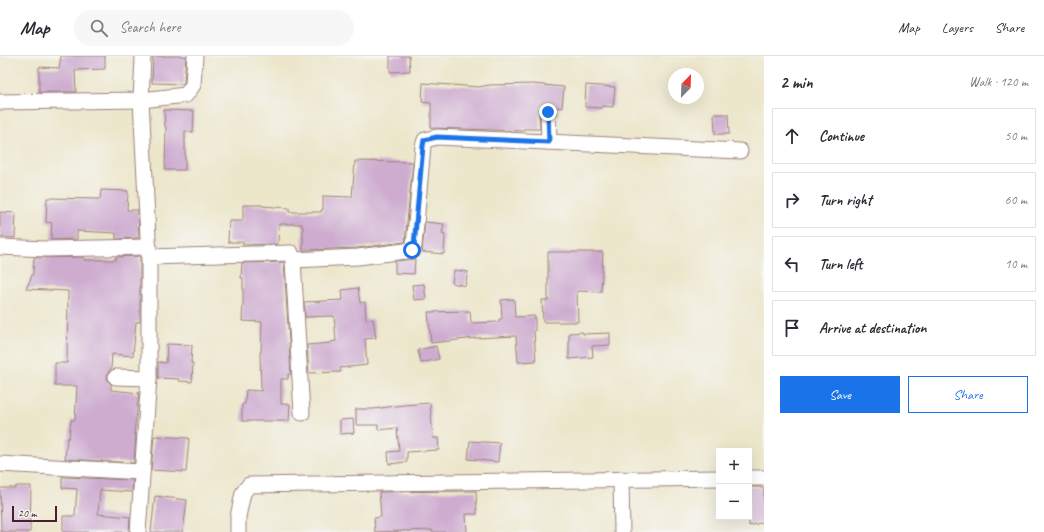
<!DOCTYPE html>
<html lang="en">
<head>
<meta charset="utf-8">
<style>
  :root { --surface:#fff; --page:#f7f7f7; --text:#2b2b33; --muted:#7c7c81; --line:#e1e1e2; --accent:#1a73e8 }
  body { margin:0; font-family:Caveat,sans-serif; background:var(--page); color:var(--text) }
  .controls { position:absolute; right:12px; bottom:12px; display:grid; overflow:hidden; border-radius:0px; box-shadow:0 4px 16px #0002 }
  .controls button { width:36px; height:36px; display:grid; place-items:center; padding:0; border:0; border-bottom:1px solid var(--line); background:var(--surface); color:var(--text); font:20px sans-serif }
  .compass { position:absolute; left:668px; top:12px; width:36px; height:36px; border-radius:50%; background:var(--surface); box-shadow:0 4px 16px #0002; rotate:23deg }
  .scale { position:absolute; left:12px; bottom:10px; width:45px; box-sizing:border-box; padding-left:4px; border:2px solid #4a1f2b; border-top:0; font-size:11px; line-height:14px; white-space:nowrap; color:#4a1f2b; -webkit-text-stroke:3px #f6f6f2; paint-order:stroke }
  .stop { position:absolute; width:12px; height:12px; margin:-9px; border:3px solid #1a73e8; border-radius:50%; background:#fff }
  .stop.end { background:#1a73e8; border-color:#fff; box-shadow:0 1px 4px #0008 }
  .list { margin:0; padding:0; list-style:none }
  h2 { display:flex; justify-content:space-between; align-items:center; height:52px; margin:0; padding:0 16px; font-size:17px }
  h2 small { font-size:13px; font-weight:400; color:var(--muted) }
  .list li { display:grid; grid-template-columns:26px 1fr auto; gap:12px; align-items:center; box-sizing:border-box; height:56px; margin:0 8px 8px; padding:0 8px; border:1px solid var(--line); border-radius:0px }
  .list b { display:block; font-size:15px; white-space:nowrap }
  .list em { font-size:13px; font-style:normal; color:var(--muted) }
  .actions { display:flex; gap:8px; padding:12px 16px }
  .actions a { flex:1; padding:9px 0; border:1px solid var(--accent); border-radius:0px; text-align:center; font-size:14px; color:var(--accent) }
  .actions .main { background:var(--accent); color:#fff }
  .icon { flex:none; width:22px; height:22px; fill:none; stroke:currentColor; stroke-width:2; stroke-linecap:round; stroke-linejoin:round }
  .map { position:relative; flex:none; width:764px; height:476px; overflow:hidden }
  header { display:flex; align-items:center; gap:24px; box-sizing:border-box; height:56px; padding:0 20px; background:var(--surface); border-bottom:1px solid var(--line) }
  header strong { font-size:19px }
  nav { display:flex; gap:22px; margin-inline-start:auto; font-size:14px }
  .search { width:280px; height:36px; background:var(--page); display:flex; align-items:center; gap:10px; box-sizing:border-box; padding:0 14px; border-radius:22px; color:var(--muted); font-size:15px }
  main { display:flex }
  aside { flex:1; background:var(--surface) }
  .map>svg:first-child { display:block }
  .building { fill:#cdacd0 }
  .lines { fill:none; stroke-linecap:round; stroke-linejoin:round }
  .minor-casing { stroke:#9b827b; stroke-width:17 }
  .minor { stroke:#fff; stroke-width:15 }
  .route { stroke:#1a73e8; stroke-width:5 }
</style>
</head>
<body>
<header>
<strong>Map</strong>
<div class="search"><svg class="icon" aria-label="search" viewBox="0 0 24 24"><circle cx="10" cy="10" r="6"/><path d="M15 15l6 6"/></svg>Search here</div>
<nav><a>Map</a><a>Layers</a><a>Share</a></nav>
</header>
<main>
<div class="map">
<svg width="764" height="476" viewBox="0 0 764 476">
  <rect width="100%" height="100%" fill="#f6f6f2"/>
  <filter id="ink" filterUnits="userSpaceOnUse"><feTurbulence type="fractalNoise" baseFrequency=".025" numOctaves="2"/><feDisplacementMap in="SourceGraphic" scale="8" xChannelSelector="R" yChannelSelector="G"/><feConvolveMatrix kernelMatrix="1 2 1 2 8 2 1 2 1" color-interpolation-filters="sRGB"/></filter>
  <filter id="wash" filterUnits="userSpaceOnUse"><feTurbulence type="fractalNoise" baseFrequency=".012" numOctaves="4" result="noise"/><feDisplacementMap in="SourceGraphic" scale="16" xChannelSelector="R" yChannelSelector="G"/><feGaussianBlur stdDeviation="0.9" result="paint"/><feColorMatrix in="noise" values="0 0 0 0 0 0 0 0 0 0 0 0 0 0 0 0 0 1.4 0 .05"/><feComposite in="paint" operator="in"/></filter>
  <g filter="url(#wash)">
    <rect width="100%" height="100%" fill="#ece6cb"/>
    <g id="blocks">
      <g class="building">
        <path d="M61,0H105V13L75,14L76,36H39V11L59,12Z"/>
        <path d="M153,0H186L184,26L183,28L152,27Z"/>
        <path d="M390,0H409L410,15L390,16Z"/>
        <path d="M423,27L479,31L489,29L534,28L564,31L562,52L555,51L553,48L548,47L543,49L540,52L539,56L540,73H523V75L431,72V47L422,46Z"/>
        <path d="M586,29L615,31L613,51L602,50L601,52L585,51Z"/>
        <path d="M164,54L194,55L193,76L185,75V114H165L166,71H165Z"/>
        <path d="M714,58H728L729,78H715Z"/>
        <path d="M355,105L413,106L405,186L357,192L303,194V171H302V168H279L278,188L243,189V186H228L229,165H243V149H262V150L289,152V156H321V154H323V140L352,141Z"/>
        <path d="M101,134L128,135L127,154H138L139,182L116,183V177L77,175V183L51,184L52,167L46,166L47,142L100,143Z"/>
        <path d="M0,156L16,157L15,182L0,181Z"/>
        <path d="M425,166L444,168L442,178L445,179L444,198L422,196Z"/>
        <path d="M548,196H603L601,236L577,235L578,266H543L542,244H548Z"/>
        <path d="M140,200V266H136L133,300L112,298L111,313L108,317L107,321L108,325L111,328V334L139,337L134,378L136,379L134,407L65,403L67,382H69L71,364H75L77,330H55V307H67L68,235L26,233L33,217L34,202L84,201V204H116V201Z"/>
        <path d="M415,203L414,218L395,217V205Z"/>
        <path d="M284,206L291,318H288V323H281V348H290L289,365H242V348H245L246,334L261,335L260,296H261L262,266L242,265L243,248V222H241L242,207Z"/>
        <path d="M454,214L468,216L465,230L452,227Z"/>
        <path d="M424,228L426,243L414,244L412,229Z"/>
        <path d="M358,232L360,247L365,246L366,264L373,263L376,282L365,283L367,309L340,312L341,316L309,317L307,289L331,287V286L336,285L334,260L305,261L304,246L343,244L342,234Z"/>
        <path d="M514,243L515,261L535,260V275H534L536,305L518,306L516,280L476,282L431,287L428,256L470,255L471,267L499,266V263H502L501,244Z"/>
        <path d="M583,276V278L610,277V289L592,290L593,301L569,303V277Z"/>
        <path d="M167,288L192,289L191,307H193L192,326L179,325V323L158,322V306L166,307Z"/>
        <path d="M436,290L439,303L421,307L418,294Z"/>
        <path d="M430,347L433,382H438L439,394L407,396V406L389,408L388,396L399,395L397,372L378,374V369H356V353H373L404,349Z"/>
        <path d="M353,363L354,377L340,378V364Z"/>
        <path d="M154,380L189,382L186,416L151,414Z"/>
        <path d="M470,385L500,387L498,406L468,403Z"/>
        <path d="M62,421L133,424L132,436L100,434L98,458L130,461L129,476H63V460H75L77,433L62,432Z"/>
        <path d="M16,430H31L30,476H1L0,432H16Z"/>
        <path d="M749,431H759L764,433V466L749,470Z"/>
        <path d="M476,435L477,458H466L467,476H432V474L375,476L374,462L381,461L379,436Z"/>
        <path d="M155,440L187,444L183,476H151Z"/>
      </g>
    </g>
  </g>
  <g filter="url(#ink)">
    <use href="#blocks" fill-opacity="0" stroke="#9b827b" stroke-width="1"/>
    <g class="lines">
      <defs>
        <g id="minor">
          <path d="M0,46L141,44L186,39L193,29L195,0"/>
          <path d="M548,56L549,86"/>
          <path d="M0,191L46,193L149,191"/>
          <path d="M149,201L291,197L293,204L302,357"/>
          <path d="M293,204L358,201L413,194L414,190L423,90L425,84L437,81L740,95"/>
          <path d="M116,321L149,322"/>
          <path d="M0,408L142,416"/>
          <path d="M749,422H764"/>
          <path d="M621,423L622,476"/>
          <path d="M138,476L149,322V201L141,44L143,0"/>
          <path d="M238,476V461L243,437L249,429L719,422"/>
        </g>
      </defs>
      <use href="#minor" class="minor-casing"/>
      <use href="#minor" class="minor"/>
    </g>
  </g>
  <g class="lines" filter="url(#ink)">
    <path class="route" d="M412,194L414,190L423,90L424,84L437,81L549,86L548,56"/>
  </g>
</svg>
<div class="controls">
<button>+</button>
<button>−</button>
</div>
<svg class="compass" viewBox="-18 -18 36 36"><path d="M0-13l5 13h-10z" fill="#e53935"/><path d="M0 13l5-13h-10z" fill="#7c7c81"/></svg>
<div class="scale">20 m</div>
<div class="stop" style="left:412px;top:194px"></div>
<div class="stop end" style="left:548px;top:56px"></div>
</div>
<aside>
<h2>2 min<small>Walk · 120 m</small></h2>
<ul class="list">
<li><svg class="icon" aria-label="ahead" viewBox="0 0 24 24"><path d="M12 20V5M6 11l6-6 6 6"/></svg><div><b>Continue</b></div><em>50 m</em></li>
<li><svg class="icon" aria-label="right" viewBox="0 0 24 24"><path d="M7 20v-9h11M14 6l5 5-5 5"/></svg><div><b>Turn right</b></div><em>60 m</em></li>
<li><svg class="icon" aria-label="left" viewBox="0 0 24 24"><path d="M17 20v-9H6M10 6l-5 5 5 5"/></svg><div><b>Turn left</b></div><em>10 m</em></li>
<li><svg class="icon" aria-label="arrive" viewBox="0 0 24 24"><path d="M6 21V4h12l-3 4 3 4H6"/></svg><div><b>Arrive at destination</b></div></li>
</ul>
<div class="actions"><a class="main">Save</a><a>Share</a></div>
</aside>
</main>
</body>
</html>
